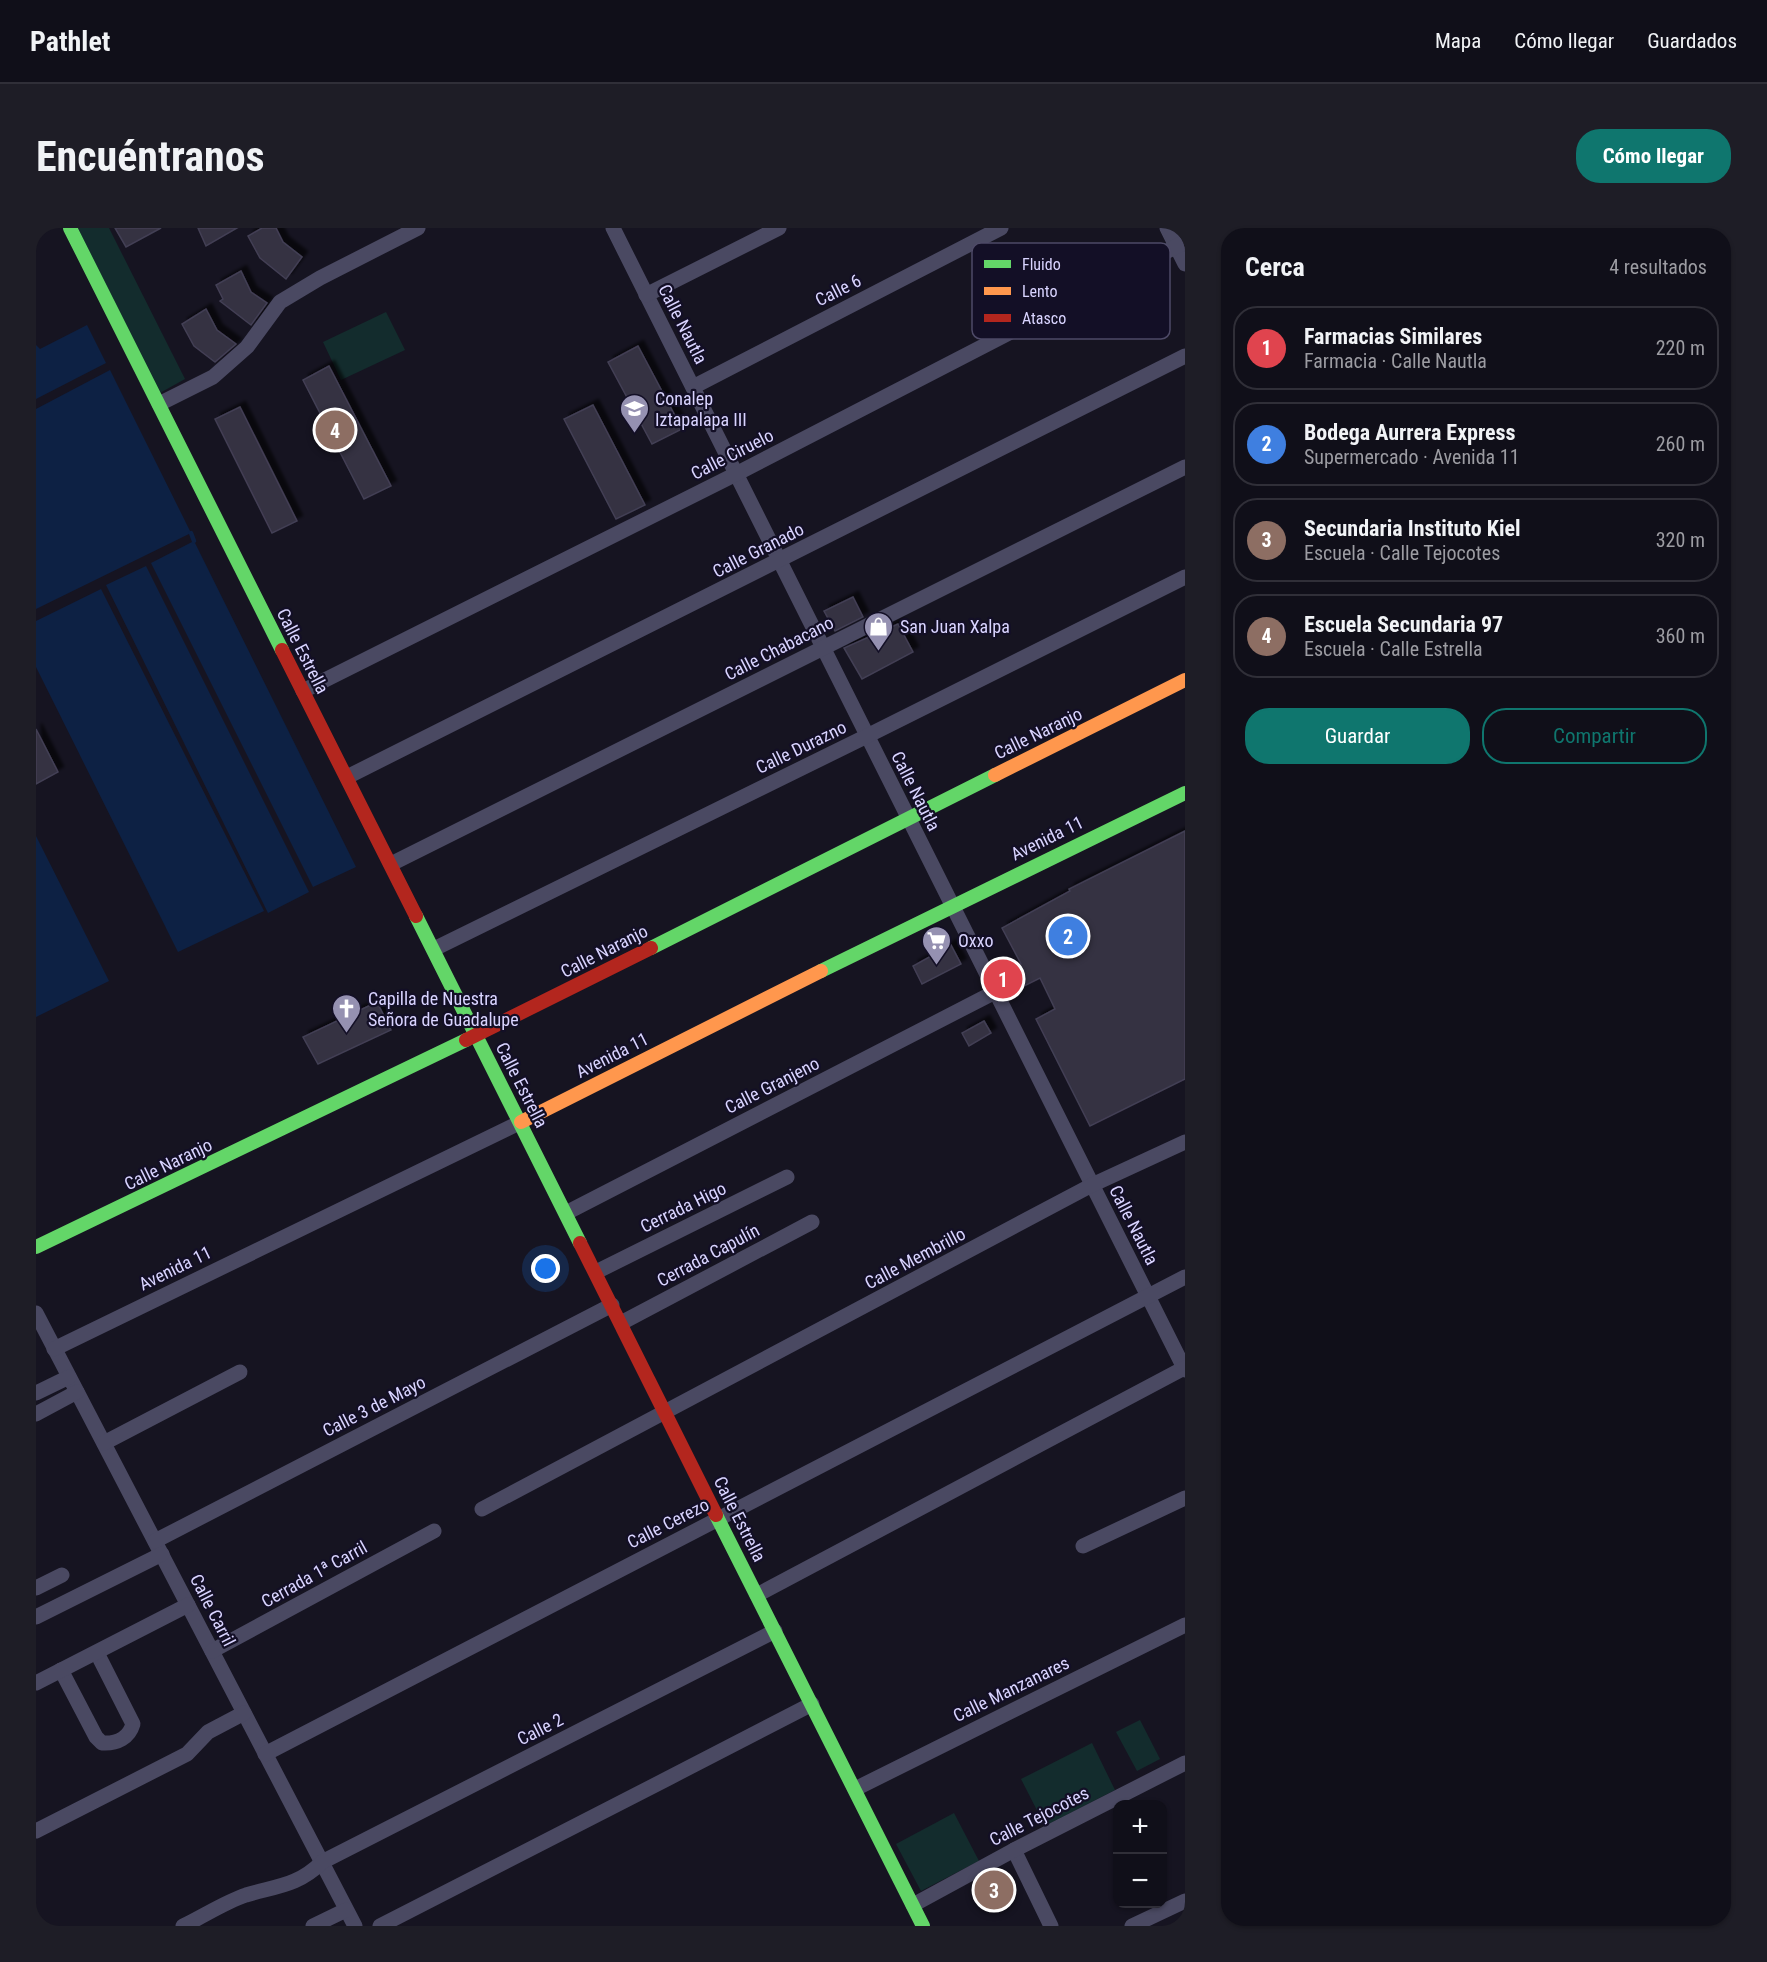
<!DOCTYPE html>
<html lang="es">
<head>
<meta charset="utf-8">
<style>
  :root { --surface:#100f19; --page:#1e1d26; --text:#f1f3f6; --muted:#9c9ca2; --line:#302f38; --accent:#0f766e }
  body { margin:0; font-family:"Roboto Condensed",sans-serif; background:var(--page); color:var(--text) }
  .controls { position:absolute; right:18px; bottom:18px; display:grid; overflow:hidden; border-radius:12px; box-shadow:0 2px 4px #0004 }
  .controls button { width:54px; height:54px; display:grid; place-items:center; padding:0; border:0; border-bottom:2px solid var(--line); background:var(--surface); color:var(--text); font:30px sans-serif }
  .you { position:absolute; left:510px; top:1041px; width:21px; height:21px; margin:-15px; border:4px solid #fff; border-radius:50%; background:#1a73e8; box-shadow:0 0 0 9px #1a73e833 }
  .badge { display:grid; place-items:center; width:39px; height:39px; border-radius:50%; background:var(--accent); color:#fff; font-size:20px; font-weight:700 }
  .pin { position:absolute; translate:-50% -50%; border:3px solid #fff; box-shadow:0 2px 6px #0006 }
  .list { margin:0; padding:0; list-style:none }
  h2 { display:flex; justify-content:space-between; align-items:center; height:78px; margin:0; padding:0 24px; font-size:26px }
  h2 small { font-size:20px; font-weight:400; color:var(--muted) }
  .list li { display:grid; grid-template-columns:39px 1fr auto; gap:18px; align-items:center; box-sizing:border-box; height:84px; margin:0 12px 12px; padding:0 12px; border:2px solid var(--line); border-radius:24px }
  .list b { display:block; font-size:22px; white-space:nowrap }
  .list p { margin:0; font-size:20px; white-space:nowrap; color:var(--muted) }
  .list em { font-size:20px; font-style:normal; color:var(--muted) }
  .actions { display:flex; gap:12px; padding:18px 24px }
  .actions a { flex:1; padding:14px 0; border:2px solid var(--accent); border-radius:24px; text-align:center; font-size:21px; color:var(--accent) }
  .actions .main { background:var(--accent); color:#fff }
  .map { position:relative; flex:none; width:1149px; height:1698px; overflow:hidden; border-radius:24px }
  header { display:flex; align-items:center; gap:36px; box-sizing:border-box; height:84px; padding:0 30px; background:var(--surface); border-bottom:2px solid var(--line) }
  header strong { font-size:28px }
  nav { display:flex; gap:33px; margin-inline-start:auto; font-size:21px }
  .intro { display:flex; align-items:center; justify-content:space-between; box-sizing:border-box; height:144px; padding:0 36px }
  h1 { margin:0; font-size:42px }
  .button { padding:15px 27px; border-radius:24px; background:var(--accent); color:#fff; font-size:21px; font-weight:700 }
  main { display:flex; gap:36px; padding:0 36px }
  aside { flex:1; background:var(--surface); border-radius:24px; box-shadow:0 2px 4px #0004 }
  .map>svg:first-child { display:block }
  .green { fill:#132c2d }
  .water { fill:#0d2144 }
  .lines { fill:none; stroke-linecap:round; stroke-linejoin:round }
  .stream { stroke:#0d2144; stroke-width:4.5 }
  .building { fill:#343243; stroke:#433f54; stroke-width:1.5; filter:url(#shadow) }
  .street { stroke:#4a4962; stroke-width:15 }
  .fast { stroke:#63d668; stroke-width:14 }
  .slow { stroke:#ff974d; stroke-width:14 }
  .jam { stroke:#b3261e; stroke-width:14 }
  .labels { text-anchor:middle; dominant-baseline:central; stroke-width:4.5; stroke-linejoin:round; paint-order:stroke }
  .street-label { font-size:18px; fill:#d9d4ff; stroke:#130f26 }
  .poi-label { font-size:18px; fill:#d9d4ff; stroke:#130f26; text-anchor:start }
  .key { fill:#130f26; stroke:#4e4a67; stroke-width:1.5 }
  .key-label { font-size:16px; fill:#d9d4ff }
</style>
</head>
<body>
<header>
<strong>Pathlet</strong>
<nav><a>Mapa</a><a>Cómo llegar</a><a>Guardados</a></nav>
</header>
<div class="intro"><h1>Encuéntranos</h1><a class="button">Cómo llegar</a></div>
<main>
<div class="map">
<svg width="1149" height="1698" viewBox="0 0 1149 1698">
  <defs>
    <filter id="shadow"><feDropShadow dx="5.5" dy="-5.5" stdDeviation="1.5" flood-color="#0009"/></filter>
  </defs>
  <rect width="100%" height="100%" fill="#161421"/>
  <g class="green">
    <path d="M40,0H73L149,151L122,166Z"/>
    <path d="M350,84L369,122L305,152L287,114Z"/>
    <path d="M1104,1492L1124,1531L1101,1543L1080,1504Z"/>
    <path d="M1056,1515L1079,1562L1009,1598L985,1551Z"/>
    <path d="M918,1585L943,1633L885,1663L860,1616Z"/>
  </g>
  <g class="water">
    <path d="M51,97L70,135L0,171V117L4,121Z"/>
    <path d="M74,142L155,305L0,381V181Z"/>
    <path d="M158,313L320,639L277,659L115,335Z"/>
    <path d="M110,338L273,664L232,685L70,357Z"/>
    <path d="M65,361L228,683L142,724L0,439V393Z"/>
    <path d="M0,608L73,753L0,789Z"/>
  </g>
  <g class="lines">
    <path class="stream" d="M155,305L158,313"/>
  </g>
  <g class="building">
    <path d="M79,0H125L90,19Z"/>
    <path d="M162,0H201L170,18Z"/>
    <path d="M226,0H240L247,14L266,29L250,51L224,30L212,8Z"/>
    <path d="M205,43L215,64L231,75L215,97L184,73L187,71L180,57Z"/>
    <path d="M170,81L181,102L200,116L179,134L158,118L146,96Z"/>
    <path d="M602,118L646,201L616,216L572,134Z"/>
    <path d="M293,138L355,258L328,271L267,152Z"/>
    <path d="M557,177L609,277L580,291L528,191Z"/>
    <path d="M204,179L261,293L236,305L179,191Z"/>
    <path d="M817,369L827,389L799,403L788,383Z"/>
    <path d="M862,396L877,424L826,451L808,420Z"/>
    <path d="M0,501L22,544L0,556Z"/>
    <path d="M1149,603V851L1054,898L1000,791L1019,781L1004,750L972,766L962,747L985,736L966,700L1034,663L1033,661Z"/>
    <path d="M915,717L925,736L886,756L877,738Z"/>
    <path d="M341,774L355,802L282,836L267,809Z"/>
    <path d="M948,793L955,805L933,818L926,805Z"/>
  </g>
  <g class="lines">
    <g class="street">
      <path d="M577,0L1149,1142"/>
      <path d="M1131,0L1149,36"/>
      <path d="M610,67L743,0"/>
      <path d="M657,159L965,0"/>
      <path d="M123,176L177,149L211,119L244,74L284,50L382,0"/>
      <path d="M267,463L700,246L1149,14"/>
      <path d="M311,549L1149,128"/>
      <path d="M355,636L1149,239"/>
      <path d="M398,721L831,508L1149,349"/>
      <path d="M530,985L959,764"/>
      <path d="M560,1044L751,949"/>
      <path d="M0,1085L319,1698"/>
      <path d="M585,1095L776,994"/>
      <path d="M18,1121L485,894"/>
      <path d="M0,1165L33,1149"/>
      <path d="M0,1186L41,1164"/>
      <path d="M68,1215L204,1144"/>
      <path d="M446,1281L1056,957L1149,914"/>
      <path d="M119,1313L576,1077"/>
      <path d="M1047,1318L1149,1270"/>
      <path d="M0,1360L26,1347"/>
      <path d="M721,1367L1148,1140"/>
      <path d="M0,1389L126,1326"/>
      <path d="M176,1423L398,1303"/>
      <path d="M25,1442L60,1509L66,1515C81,1516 93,1510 97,1496L61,1425"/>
      <path d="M0,1455L152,1377"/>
      <path d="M229,1526L1149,1049"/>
      <path d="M819,1561L1149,1397"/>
      <path d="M0,1603L151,1526L172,1504L208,1485"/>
      <path d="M978,1622L1015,1698"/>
      <path d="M877,1677L978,1622L1149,1535"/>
      <path d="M147,1698C168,1688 189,1674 210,1667C240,1658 262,1658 286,1634L739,1403"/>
      <path d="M277,1698L310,1682"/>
      <path d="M344,1698C489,1625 632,1550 776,1476"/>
      <path d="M1096,1698L1149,1673"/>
    </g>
    <g class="fast">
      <path d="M34,0L246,422"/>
      <path d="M380,688L544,1015"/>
      <path d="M615,720L959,547"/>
      <path d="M785,743L1149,565"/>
      <path d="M0,1019L430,812"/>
      <path d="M680,1287L887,1698"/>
    </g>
    <g class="slow">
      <path d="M959,547L1149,452"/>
      <path d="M485,894L785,743"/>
    </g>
    <g class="jam">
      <path d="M246,422L380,688"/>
      <path d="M430,812L615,720"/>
      <path d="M544,1015L680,1287"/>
    </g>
  </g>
  <defs>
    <symbol id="school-pin" viewBox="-11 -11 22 30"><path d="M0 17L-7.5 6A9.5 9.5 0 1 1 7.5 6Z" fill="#9591b1" stroke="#130f26"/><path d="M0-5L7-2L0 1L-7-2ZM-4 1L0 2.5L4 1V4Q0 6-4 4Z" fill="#fff"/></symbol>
    <symbol id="shop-pin" viewBox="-11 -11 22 30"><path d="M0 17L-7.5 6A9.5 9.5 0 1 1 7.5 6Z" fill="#9591b1" stroke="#130f26"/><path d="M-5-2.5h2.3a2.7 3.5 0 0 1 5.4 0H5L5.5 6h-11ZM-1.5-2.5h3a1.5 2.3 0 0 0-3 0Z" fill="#fff"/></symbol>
    <symbol id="supermarket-pin" viewBox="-11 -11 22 30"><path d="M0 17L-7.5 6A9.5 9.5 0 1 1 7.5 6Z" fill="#9591b1" stroke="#130f26"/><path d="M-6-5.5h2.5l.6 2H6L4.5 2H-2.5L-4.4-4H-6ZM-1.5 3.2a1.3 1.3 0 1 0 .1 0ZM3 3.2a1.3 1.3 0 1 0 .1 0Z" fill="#fff"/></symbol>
    <symbol id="church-pin" viewBox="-11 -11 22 30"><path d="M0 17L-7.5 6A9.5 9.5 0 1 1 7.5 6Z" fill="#9591b1" stroke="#130f26"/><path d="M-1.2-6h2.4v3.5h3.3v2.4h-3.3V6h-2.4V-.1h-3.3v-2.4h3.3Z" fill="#fff"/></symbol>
  </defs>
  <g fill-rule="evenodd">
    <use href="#school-pin" x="582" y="164" width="33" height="45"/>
    <use href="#shop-pin" x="826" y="382" width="33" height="45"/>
    <use href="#supermarket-pin" x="884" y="696" width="33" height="45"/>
    <use href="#church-pin" x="294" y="764" width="33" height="45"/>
  </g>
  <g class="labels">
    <g class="street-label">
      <text transform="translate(802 62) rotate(-27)">Calle 6</text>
      <text transform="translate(647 96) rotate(63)">Calle Nautla</text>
      <text transform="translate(696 226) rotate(-27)">Calle Ciruelo</text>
      <text transform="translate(722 322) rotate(-27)">Calle Granado</text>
      <text transform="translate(743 420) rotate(-27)">Calle Chabacano</text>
      <text transform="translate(267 423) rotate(63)">Calle Estrella</text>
      <text transform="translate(1002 505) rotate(-26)">Calle Naranjo</text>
      <text transform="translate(765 519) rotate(-26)">Calle Durazno</text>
      <text transform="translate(880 563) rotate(63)">Calle Nautla</text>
      <text transform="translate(1011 610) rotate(-26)">Avenida 11</text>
      <text transform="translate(568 723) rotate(-27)">Calle Naranjo</text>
      <text transform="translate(576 827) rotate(-27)">Avenida 11</text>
      <text transform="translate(486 857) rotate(63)">Calle Estrella</text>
      <text transform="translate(736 857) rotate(-27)">Calle Granjeno</text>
      <text transform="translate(132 936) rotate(-26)">Calle Naranjo</text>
      <text transform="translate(647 979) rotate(-26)">Cerrada Higo</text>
      <text transform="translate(1098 997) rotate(63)">Calle Nautla</text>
      <text transform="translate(672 1027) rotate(-28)">Cerrada Capulín</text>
      <text transform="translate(879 1030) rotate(-28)">Calle Membrillo</text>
      <text transform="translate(139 1040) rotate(-26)">Avenida 11</text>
      <text transform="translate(338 1178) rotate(-27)">Calle 3 de Mayo</text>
      <text transform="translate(704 1291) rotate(63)">Calle Estrella</text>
      <text transform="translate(632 1295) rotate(-27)">Calle Cerezo</text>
      <text transform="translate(278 1346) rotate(-29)">Cerrada 1ª Carril</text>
      <text transform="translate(177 1382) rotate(63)">Calle Carril</text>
      <text transform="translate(975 1461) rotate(-26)">Calle Manzanares</text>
      <text transform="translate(504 1501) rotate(-27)">Calle 2</text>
      <text transform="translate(1003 1588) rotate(-27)">Calle Tejocotes</text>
    </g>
    <g class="poi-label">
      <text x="619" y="170">Conalep<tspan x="619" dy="21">Iztapalapa III</tspan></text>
      <text x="864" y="398">San Juan Xalpa</text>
      <text x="922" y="712">Oxxo</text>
      <text x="332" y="770">Capilla de Nuestra<tspan x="332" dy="21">Señora de Guadalupe</tspan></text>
    </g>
  </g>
  <rect x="936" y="15" width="198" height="96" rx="9" class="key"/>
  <rect x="948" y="32" width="27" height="8" fill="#63d668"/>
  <rect x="948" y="59" width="27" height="8" fill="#ff974d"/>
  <rect x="948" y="86" width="27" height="8" fill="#b3261e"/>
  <g class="key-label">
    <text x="986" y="42">Fluido</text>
    <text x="986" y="69">Lento</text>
    <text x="986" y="96">Atasco</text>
  </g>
</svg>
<div class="controls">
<button>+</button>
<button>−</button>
</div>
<div class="you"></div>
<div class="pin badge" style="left:967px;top:751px;background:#e0444e">1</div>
<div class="pin badge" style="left:1032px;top:708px;background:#3f7fe0">2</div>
<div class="pin badge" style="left:958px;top:1662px;background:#8d6e63">3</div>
<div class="pin badge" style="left:299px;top:202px;background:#8d6e63">4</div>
</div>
<aside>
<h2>Cerca<small>4 resultados</small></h2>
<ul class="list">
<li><span class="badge" style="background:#e0444e">1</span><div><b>Farmacias Similares</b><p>Farmacia · Calle Nautla</p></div><em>220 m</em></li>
<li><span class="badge" style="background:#3f7fe0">2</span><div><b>Bodega Aurrera Express</b><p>Supermercado · Avenida 11</p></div><em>260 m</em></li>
<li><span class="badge" style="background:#8d6e63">3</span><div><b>Secundaria Instituto Kiel</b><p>Escuela · Calle Tejocotes</p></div><em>320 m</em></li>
<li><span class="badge" style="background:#8d6e63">4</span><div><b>Escuela Secundaria 97</b><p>Escuela · Calle Estrella</p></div><em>360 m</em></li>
</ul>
<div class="actions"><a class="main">Guardar</a><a>Compartir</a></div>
</aside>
</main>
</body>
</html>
